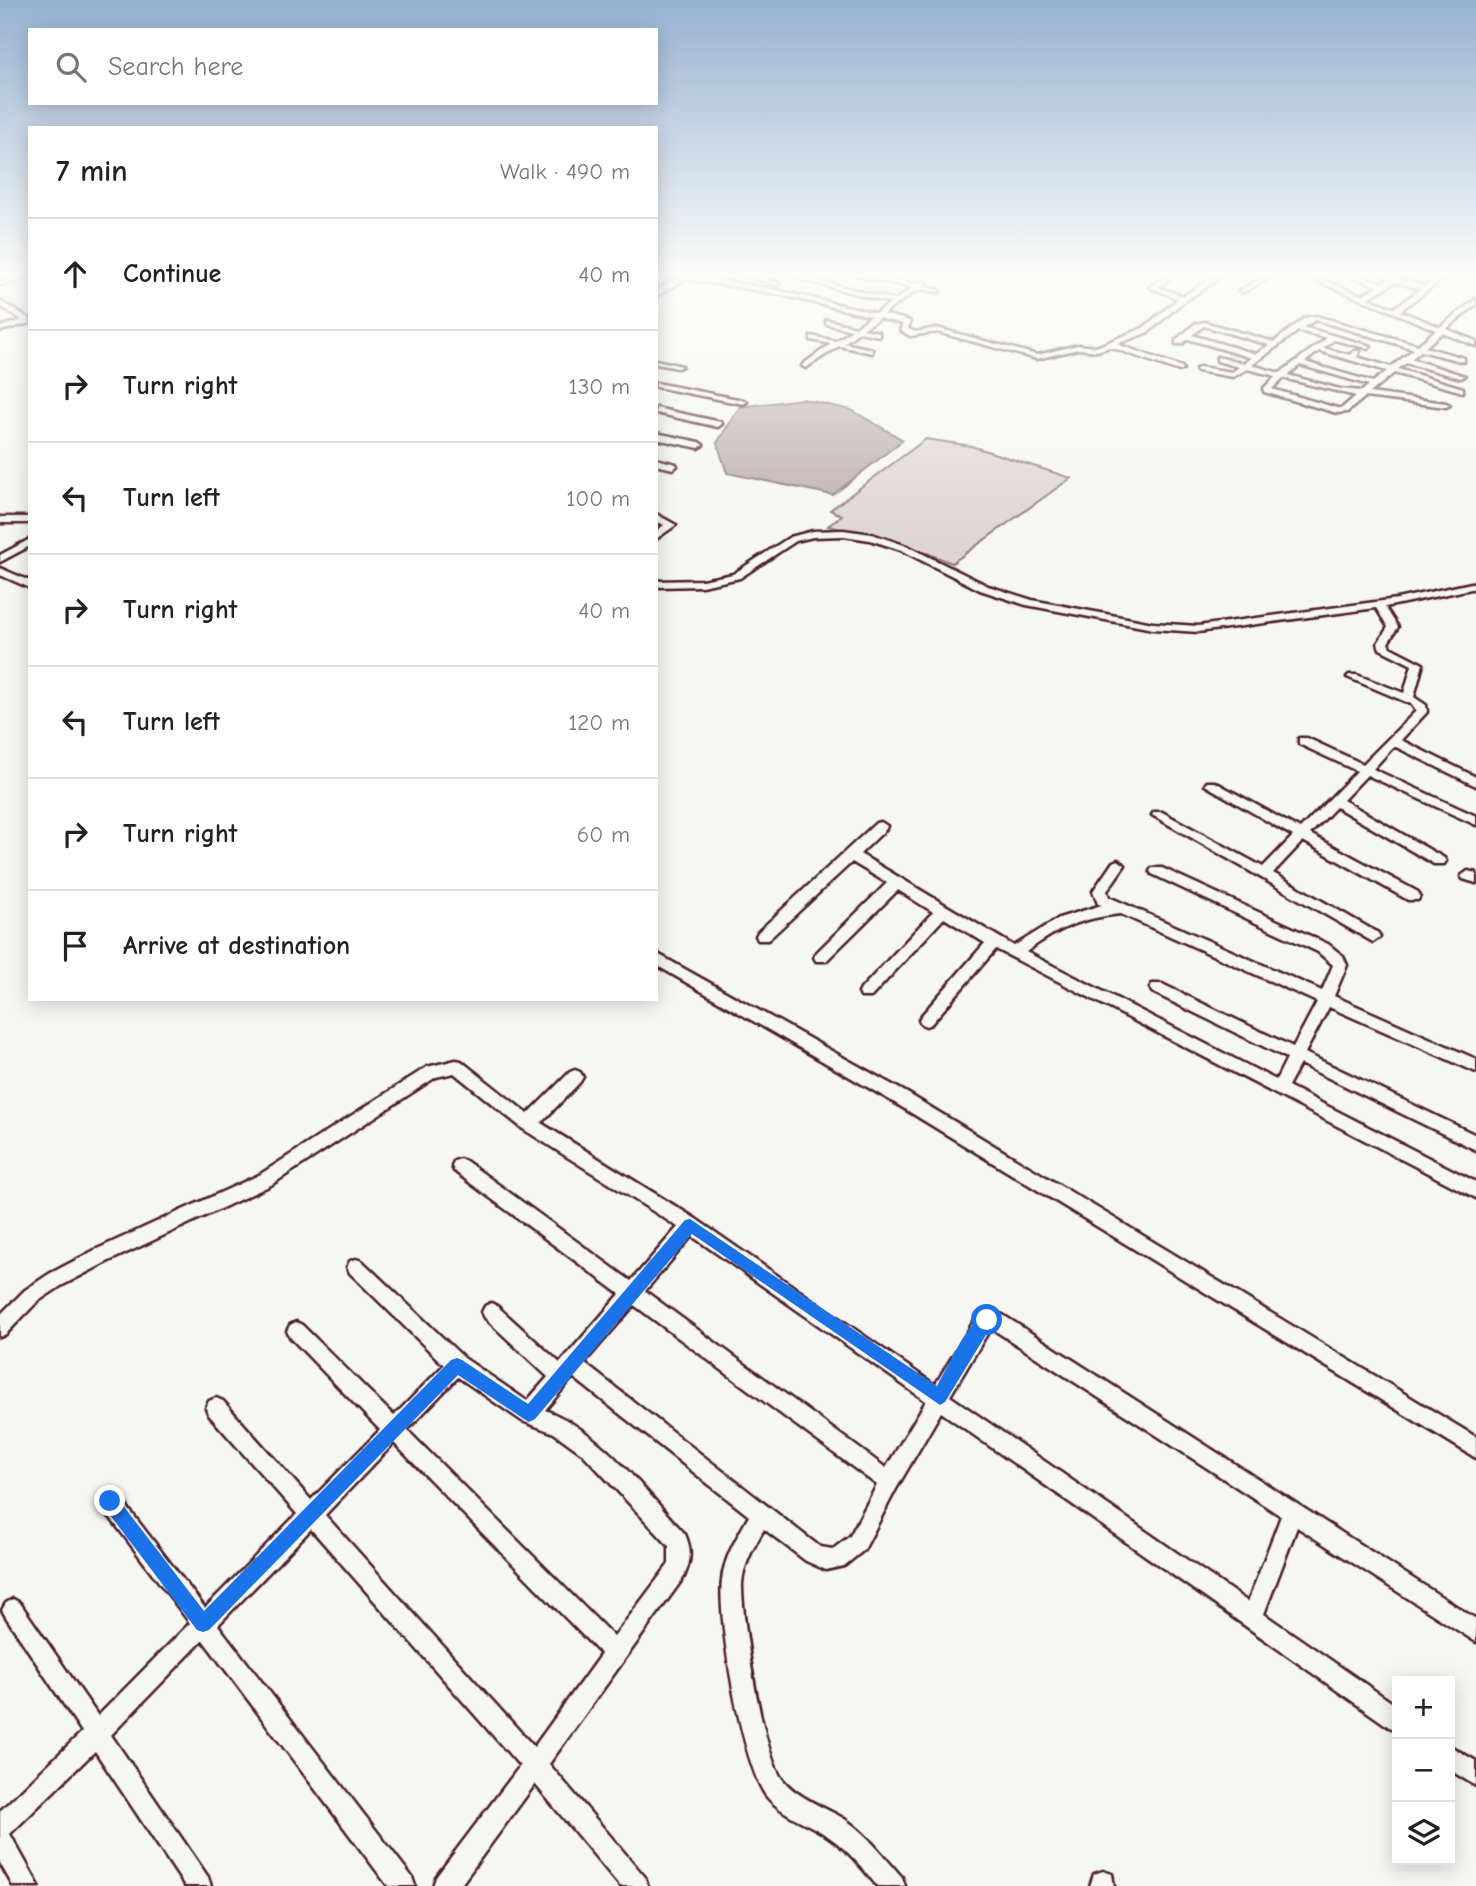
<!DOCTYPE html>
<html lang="en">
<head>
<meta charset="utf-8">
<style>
  :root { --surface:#fff; --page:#f6f6f6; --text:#222; --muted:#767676; --line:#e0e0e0 }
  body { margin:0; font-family:"Comic Neue",sans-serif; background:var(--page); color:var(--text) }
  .controls { position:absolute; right:21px; bottom:21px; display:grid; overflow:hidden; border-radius:0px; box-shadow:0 4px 18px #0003 }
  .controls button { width:63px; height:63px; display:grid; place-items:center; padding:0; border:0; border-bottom:2px solid var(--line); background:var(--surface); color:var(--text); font:35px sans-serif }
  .stop { position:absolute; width:21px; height:21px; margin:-16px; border:5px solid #1a73e8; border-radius:50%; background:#fff }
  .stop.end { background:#1a73e8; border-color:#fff; box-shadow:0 2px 7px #0008 }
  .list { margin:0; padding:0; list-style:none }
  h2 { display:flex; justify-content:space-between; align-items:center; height:91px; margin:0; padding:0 28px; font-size:30px }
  h2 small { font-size:23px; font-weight:400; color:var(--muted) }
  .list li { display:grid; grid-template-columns:46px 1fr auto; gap:21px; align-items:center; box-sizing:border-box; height:112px; padding:0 28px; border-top:2px solid var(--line) }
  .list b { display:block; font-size:26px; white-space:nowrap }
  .list em { font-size:23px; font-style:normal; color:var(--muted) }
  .icon { flex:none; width:38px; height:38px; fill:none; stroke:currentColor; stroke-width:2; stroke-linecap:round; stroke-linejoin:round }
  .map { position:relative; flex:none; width:1476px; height:1886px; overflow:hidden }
  .search { position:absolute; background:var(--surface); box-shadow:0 4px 18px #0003; left:28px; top:28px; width:630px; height:77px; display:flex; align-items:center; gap:18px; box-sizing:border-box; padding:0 24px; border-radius:0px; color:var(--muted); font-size:26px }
  .panel { position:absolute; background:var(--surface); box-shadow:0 4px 18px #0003; left:28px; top:126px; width:630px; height:875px; border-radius:0px }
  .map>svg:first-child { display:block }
  .green { fill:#ddd6d5; stroke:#947a80; stroke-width:2 }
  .water { fill:#bbadae; stroke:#8e747a; stroke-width:2 }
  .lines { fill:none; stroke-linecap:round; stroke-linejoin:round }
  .minor-casing { stroke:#4a1f2b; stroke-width:5 }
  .minor { fill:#f6f6f2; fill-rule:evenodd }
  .route { fill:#1a73e8 }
</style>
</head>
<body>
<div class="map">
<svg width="1476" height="1886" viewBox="0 0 1476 1886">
  <rect width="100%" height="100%" fill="#f6f6f2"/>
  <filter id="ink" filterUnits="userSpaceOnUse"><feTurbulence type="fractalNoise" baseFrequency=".0143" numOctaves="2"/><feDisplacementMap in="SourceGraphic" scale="14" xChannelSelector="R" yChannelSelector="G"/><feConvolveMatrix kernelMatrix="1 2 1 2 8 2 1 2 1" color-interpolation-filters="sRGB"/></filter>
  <g filter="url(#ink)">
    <path class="green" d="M926,439L971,446L1071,478L952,563L899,542L828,526L842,515L830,510Z"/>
    <path class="water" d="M802,399L851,410L903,440L833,495L727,473L717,443L740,407Z"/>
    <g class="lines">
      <defs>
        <g id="minor">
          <path d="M692,272L695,274L693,276L772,289L876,313L890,303L793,277L796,275L895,300L912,288L843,272H854L916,284L924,280L927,282L923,286L940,290V292L919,289L883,314L910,321L908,329L916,332L937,328L1037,355L1078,345L1096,347L1143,328L1178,299L1149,287L1174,272H1181L1158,287L1183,296L1222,272H1229L1179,305L1149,332L1117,344L1182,367L1183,369L1179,371L1110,347L1097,351L1078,349L1037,359L937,332L910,336L900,330L903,324L879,318L863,329L879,332V336L859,332L844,343L872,349V353L839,346L806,368L802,366L803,364L831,344L811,340V336L836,341L852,330L826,324V320L856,327L871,316L772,293L686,279L656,296V291L669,282Z"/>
          <path d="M731,272H740L780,283L777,285Z"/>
          <path d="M1273,272H1280L1244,292L1239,291Z"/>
          <path d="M1295,272H1303L1362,295L1378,286L1354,278V276L1360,272H1367L1362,276L1383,283L1390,278L1372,272L1395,276L1402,272H1409L1400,279L1425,286L1445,272H1452L1400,311L1440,327L1476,299V305L1446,329L1476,341V346L1442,333L1425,347L1464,358V362L1421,351L1411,359L1465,376L1461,378L1406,363L1398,369L1463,388V392L1394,373L1370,393L1446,403L1450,405L1446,407L1365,397L1347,412L1337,413L1264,392V388L1276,376L1247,369L1233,377L1197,371L1196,369L1200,367L1232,372L1239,367L1217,361V357L1244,363L1252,358L1188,339L1182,344H1176V340L1195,324L1204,322L1274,342L1305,318L1316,316L1418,345L1436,330ZM1395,282L1421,289L1394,308L1368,298ZM1316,320L1414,349L1391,367L1357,357L1360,351H1354L1350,355L1323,348L1334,340L1367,348L1371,346L1303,327ZM1204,326L1269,345L1256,354L1192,335ZM1298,331L1327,338L1280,373L1252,365ZM1319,351L1387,371L1373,382L1305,362ZM1300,365L1369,385L1362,391L1340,389L1288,375ZM1283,378L1356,396L1342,408H1337L1272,389Z"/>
          <path d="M30,273V277L0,285V281Z"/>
          <path d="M0,301L30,319V323L0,331V327L22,320L0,306Z"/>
          <path d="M656,360L682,366L678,368L656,364Z"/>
          <path d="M656,383L743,400L747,402L743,404L656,387Z"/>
          <path d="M656,408L721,422L722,424L718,427L656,413Z"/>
          <path d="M656,433L699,442L703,445L699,448L656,439Z"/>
          <path d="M656,459L676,464L677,466L673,469L656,465Z"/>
          <path d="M656,514L676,525L656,539V531L664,525L656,521Z"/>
          <rect x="0" y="517" width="30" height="6"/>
          <path d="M843,530L872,534L907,546L988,586L1032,600L1153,623L1198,626L1397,599L1476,582V588L1385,607L1398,627L1388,643L1390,647L1423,664L1414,697L1426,705L1427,712L1401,740L1476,777V786L1394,746L1373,769L1476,816V825L1367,775L1343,800L1444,858L1446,861L1444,864H1434L1336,807L1310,834L1418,892L1420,896L1418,900H1408L1303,841L1273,873L1378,933L1380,937L1373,942L1152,815L1154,812H1162L1263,867L1293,836L1205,785L1207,782H1215L1300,829L1357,771L1299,744V738H1307L1363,764L1416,711L1411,704L1347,677L1349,675H1357L1404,693L1412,665L1380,649L1378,643L1388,627L1376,608L1198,632L1153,629L1026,605L980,590L901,550L870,540L843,536L813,537L796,541L740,578L702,586L656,587V581L702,580L733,574L790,537L813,531Z"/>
          <path d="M30,539V546L0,562V555Z"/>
          <path d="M0,568L30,581V588L0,575Z"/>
          <path d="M881,822L887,826L886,829L860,854L1014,946L1059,918L1102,905L1098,904L1093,891L1113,862L1118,860L1125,865L1107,891L1109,897L1322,991L1333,965L1318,952L1152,874L1150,871L1152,868H1162L1328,944L1343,956L1347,965L1334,996L1476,1059V1072L1329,1007L1305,1053L1476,1135V1150L1300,1064L1288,1086L1476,1182V1198L996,949L931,1024L926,1026L921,1024L919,1020L921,1016L985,943L944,918L871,997H861L859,993L861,989L933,912L898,890L826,961H816L814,957L816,953L887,883L852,862L768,940H758L756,936L758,932L876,823ZM1121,914L1317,1002L1293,1047L1162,984H1152L1150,988L1152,992L1287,1058L1276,1080L1026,952C1058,928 1082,918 1121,914Z"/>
          <path d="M1468,871L1476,873V883L1463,879L1461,876Z"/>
          <path d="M656,953L907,1093L1476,1437V1458L895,1103L656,965Z"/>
          <path d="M456,1060L461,1061L528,1114L570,1072L575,1070L580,1072L583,1077L580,1082L541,1123L696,1219L935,1385L976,1318L987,1311L1003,1315L1476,1619V1642L1297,1527L1264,1614L1397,1706V1730L1389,1727L941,1412L896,1489L864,1550L844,1566L826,1570L806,1561L764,1529C755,1545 744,1563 742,1583C741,1616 763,1757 783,1780C799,1799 825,1807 846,1820C868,1835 884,1857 902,1877L905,1886H877C863,1868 848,1850 829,1837C809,1823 783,1816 767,1797C743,1768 717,1618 722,1580C724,1557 738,1536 749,1516L573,1377L545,1410C600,1430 645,1491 685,1534C692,1550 691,1561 684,1577L549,1764L645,1877L648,1886H620L535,1784L460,1886H433L436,1877L520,1766L311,1529L218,1625L412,1877L415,1886H388L203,1640L111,1735L208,1877L211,1886H185L95,1751L10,1834L39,1886H13L0,1863V1811L82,1732L6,1617L2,1610L6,1603L13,1599L20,1603L98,1716L190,1623L103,1508L100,1501L103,1494L110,1491L117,1494L205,1608L297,1514L209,1415L206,1408L209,1401L216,1398L223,1401L311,1500L380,1430L290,1337L287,1331L290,1325L296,1322L302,1325L394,1416L444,1365L350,1273L347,1267L350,1261L356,1259L362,1261L464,1358L527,1401L548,1377L485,1318L482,1312L485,1306L491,1303L497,1306L560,1363L620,1294L454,1171L452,1166L454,1161L460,1159L466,1161L631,1281L678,1227L523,1129L454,1073L436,1077L271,1185L107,1262L61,1286L37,1302L6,1334L0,1337V1315L25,1290L49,1274L95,1250L259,1175L427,1067ZM692,1236L926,1401L886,1468L645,1291ZM634,1305L877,1485L850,1536L833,1549L820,1547L584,1363ZM990,1329L994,1330L1281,1516L1248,1602L950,1396ZM458,1377L522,1421L554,1433L583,1454L669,1546V1564L614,1637L407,1430ZM394,1443L601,1654L534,1747L325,1515Z"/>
          <path d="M1450,1746L1476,1761V1786L1450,1770Z"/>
          <path d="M1103,1871L1112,1874L1114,1886H1090L1094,1874Z"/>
        </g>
      </defs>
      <use href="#minor" class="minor-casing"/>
      <use href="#minor" class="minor"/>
    </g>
  </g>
  <linearGradient id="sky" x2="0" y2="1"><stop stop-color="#96b1d1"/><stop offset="0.51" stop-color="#fbfbf9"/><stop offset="1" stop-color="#fbfbf9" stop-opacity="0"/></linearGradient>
  <rect width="1476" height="536" fill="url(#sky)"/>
  <path class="route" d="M690,1219L937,1386C947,1368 969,1320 987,1312L993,1315L995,1320L945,1402L940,1405L692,1234L535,1419L529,1422L524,1419L458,1375L209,1630L203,1632L197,1630L104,1507L102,1501L104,1495L110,1493L115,1495L204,1611L451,1360L457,1358L462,1360L528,1404L685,1220Z"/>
</svg>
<div class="controls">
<button>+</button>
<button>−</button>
<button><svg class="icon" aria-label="layers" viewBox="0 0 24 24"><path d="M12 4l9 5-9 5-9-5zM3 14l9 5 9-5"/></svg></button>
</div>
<div class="stop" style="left:987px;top:1320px"></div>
<div class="stop end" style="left:110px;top:1501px"></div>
<div class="search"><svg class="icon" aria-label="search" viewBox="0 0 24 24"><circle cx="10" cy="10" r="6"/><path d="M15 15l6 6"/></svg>Search here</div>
<section class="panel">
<h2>7 min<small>Walk · 490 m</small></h2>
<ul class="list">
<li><svg class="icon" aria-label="ahead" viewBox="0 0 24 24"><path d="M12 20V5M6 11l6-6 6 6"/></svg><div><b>Continue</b></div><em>40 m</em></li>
<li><svg class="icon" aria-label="right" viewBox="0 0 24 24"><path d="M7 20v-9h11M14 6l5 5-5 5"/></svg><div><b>Turn right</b></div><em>130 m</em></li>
<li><svg class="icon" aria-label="left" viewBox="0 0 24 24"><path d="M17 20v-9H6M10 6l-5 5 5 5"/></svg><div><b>Turn left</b></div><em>100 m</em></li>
<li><svg class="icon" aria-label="right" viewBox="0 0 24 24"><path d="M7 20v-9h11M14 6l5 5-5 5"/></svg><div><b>Turn right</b></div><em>40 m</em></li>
<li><svg class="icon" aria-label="left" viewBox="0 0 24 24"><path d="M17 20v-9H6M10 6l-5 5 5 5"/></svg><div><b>Turn left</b></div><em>120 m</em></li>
<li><svg class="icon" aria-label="right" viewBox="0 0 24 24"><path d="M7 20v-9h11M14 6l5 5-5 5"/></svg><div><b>Turn right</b></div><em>60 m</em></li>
<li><svg class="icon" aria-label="arrive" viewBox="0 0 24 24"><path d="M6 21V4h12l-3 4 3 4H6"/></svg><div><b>Arrive at destination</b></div></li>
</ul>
</section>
</div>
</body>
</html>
